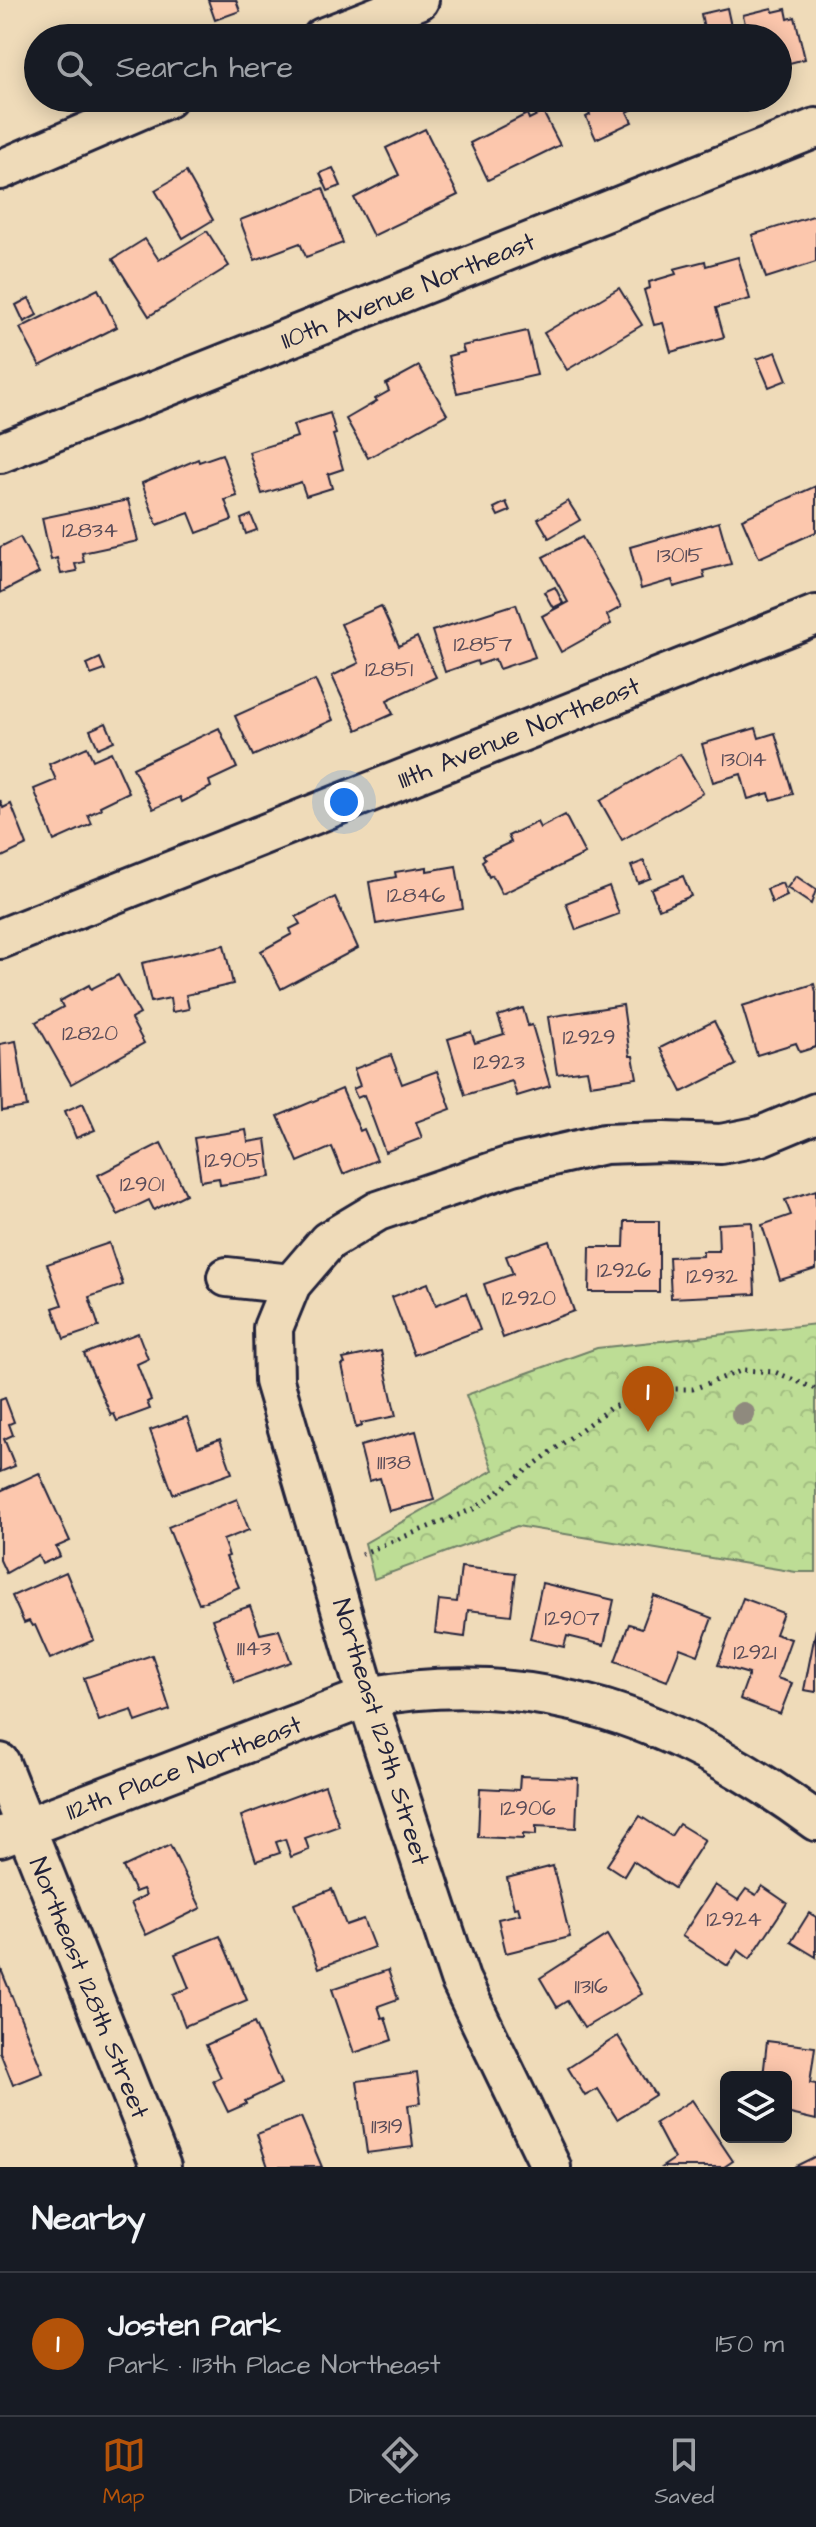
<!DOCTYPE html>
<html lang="en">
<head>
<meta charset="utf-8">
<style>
  :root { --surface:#171b24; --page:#20242c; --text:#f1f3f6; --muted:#9ea1a6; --line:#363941; --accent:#b45309 }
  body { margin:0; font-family:"Architects Daughter",sans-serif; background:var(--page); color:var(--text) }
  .controls { position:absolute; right:24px; bottom:24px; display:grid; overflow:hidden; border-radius:12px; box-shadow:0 4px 20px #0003 }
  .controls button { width:72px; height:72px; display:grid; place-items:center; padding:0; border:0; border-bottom:2px solid var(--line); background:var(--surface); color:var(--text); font:40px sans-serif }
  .you { position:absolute; left:344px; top:802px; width:28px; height:28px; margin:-20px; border:6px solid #fff; border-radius:50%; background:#1a73e8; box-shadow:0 0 0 12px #1a73e833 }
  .badge { display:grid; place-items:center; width:52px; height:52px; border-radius:50%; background:var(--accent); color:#fff; font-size:26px; font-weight:700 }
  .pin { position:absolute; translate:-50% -66px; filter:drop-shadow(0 2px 4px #0008) }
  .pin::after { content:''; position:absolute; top:42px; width:28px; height:24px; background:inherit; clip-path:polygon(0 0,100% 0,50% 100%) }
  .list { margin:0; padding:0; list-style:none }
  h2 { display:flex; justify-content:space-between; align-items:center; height:104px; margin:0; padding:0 32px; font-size:34px }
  h2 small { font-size:26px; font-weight:400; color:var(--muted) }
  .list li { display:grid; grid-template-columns:52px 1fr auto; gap:24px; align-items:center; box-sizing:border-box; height:144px; padding:0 32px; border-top:2px solid var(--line) }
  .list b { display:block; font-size:30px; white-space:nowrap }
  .list p { margin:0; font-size:26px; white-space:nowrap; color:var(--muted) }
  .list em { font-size:26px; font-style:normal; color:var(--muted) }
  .icon { flex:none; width:44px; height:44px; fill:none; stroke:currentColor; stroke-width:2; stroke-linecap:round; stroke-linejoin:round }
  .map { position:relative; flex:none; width:816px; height:2167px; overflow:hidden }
  .search { position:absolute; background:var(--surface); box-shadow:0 4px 20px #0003; left:24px; right:24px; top:24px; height:88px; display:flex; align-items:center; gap:20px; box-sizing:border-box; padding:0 28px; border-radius:44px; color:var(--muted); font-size:30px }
  .sheet { height:248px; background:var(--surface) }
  nav { display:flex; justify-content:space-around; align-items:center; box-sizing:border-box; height:112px; border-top:2px solid var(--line); background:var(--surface); font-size:22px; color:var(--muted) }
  nav a { display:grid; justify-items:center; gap:4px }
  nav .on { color:var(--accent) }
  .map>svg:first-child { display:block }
  .park { fill:url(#park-crowns); stroke:#708068; stroke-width:2 }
  .building { fill:#fcc7ad; stroke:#22223b; stroke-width:2 }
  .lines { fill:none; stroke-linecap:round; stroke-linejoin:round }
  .minor-casing { stroke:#22223b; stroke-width:44 }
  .path { stroke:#22223b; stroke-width:5; stroke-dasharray:2 6; stroke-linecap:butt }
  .minor { stroke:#efdbb9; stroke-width:38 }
  .tree { fill:#8f8a7e }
  .labels { text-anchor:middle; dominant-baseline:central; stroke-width:6; stroke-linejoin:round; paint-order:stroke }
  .number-label { font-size:22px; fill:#584b58 }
  .street-label { font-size:26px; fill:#22223b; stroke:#efdbb9 }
</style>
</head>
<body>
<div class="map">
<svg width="816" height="2167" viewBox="0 0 816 2167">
  <defs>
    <pattern id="park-crowns" width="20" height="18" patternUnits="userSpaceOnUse" patternTransform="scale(2)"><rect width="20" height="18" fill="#bddd95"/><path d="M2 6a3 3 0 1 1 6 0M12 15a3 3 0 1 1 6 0" fill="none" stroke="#a2bd81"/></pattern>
  </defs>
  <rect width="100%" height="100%" fill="#efdbb9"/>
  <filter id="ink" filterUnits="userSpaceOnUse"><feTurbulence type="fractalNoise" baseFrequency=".0125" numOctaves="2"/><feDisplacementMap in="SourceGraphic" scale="16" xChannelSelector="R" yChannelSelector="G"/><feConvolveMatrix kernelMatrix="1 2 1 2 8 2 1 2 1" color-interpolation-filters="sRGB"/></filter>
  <g filter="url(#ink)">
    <path class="park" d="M816,1324V1572H796L517,1526L374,1579L365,1543L493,1470L466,1395L597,1348Z"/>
    <g class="building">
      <path d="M208,0H236L240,11L215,20Z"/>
      <path d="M727,8L732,31L746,28L743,15L772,8L773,12L786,9L788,19L795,17L805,59L778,66V38H706L701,14Z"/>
      <path d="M535,26L540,38H508Z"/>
      <path d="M582,98H656L627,112L632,122L596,139L586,117L590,115Z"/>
      <path d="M543,112L560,145L488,180L470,143L527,114L529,119Z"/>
      <path d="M425,129L458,195L373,236L354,198L399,175L386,148Z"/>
      <path d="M333,168L341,186L328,191L320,173Z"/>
      <path d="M186,172L213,220L183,238L155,190Z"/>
      <path d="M323,188L343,243L306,257L300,243L255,260L240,220Z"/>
      <path d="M816,215V262L766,278L752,235Z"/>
      <path d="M207,231L229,266L149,316L113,259L145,239L159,260Z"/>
      <path d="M738,257L750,299L716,308L724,337L671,352L663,323L654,325L644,290L650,288L649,282L676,274L674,269L705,261L706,266Z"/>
      <path d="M619,288L642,325L567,370L544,333Z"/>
      <path d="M98,289L117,327L40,366L20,328Z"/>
      <path d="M29,298L37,315L24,322L16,305Z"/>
      <path d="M527,331L537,375L457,393L448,356L464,352L462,346Z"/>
      <path d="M776,352L787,380L769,387L757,359Z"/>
      <path d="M419,366L447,414L368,458L346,419L377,401L375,399L389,391L386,384Z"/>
      <path d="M330,413L336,434L333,435L343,469L328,474L332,488L306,496L301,482L262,494L249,452L297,437L293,425Z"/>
      <path d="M222,454L237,496L225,500L232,520L197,533L189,513L157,525L142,483L198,459L199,462Z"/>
      <path d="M816,486V532L759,558L742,519Z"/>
      <path d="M128,500L138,541L82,553L84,562L75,564L77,571L61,574L57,558L51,560L42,518Z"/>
      <path d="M568,501L580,520L549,538L538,519Z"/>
      <path d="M506,502L510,511L498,516L494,508Z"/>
      <path d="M251,515L257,530L246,534L241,519Z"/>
      <path d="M719,522L731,564L703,571L705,578L674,587L672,580L641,589L630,547Z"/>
      <path d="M20,537L39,573L0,593V547Z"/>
      <path d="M582,537L621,607L607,615L611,624L561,652L542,616L568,602L543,557Z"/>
      <path d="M555,587L563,603L553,608L544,592Z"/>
      <path d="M516,604L535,657L499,669L495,659L478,665L477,661L445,672L432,631Z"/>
      <path d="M381,606L399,646L417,637L436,677L387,700L393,714L357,730L332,676L359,663L341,624Z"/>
      <path d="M100,658L105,670L91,675L87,664Z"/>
      <path d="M315,680L333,720L253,756L235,716Z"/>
      <path d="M106,723L114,741L98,748L90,730Z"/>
      <path d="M219,728L237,768L209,781L211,787L182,802L180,797L153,809L133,768Z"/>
      <path d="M756,728L759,738L775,733L793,794L771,800L769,793L748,799L741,774L713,782L702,744Z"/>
      <path d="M87,747L93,760L111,752L129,792L100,806L101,809L88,815L92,824L54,841L34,789L56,780L49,764Z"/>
      <path d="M680,754L703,793L622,840L600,801Z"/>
      <path d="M0,800L3,808L11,804L27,845L0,858Z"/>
      <path d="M565,815L585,854L502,894L492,875L489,877L482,861L485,859L483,855L511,842L508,836L537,822L540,828Z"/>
      <path d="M644,861L651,878L638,883L631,866Z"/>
      <path d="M456,866L463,909L376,924L369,882L396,877L395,872L427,867V871Z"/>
      <path d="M683,876L691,896L659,909L651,889Z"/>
      <path d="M796,876L816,890L811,904L787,888Z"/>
      <path d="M782,883L787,896L772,903L767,889Z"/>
      <path d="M609,886L619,914L576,930L566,903Z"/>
      <path d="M335,897L358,948L281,989L261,951L292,934L290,929L300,924L296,917Z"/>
      <path d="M224,945L233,984L186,995L189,1009L172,1012L170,998L151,1002L142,963Z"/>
      <path d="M118,975L140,1014L131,1019L144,1043L71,1084L36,1022L63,1007L60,1001L89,985L91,989Z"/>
      <path d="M814,984L816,992V1047L800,1052L796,1043L757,1055L742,1006Z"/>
      <path d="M623,1005L630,1056H633L637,1078L590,1085L587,1070L557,1074L548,1017Z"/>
      <path d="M523,1008L528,1026L532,1025L550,1086L517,1096L512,1081L465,1095L448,1039L471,1032L475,1043L504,1034L498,1016Z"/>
      <path d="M714,1021L736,1065L682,1092L660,1048Z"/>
      <path d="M16,1041L27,1107L2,1111L0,1044Z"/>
      <path d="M391,1055L402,1084L437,1071L451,1109L416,1122L422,1138L385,1152L364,1095L357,1098L353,1089L360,1086L354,1069Z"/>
      <path d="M342,1089L360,1131L364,1129L377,1160L343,1174L332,1147L298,1162L278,1116Z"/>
      <path d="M83,1103L95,1130L76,1138L65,1111Z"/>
      <path d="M246,1130L248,1142L266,1139L271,1177L220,1185L219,1178L201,1181L194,1138Z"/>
      <path d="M161,1143L186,1194L154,1210L149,1200L118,1215L98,1175Z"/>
      <path d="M816,1190V1269L780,1280L762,1225L791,1215L785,1200Z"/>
      <path d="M625,1221H659V1292H589L590,1247H624Z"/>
      <path d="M752,1222L755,1294L671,1298L669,1257L703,1256V1251H719L718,1224Z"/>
      <path d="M549,1241L574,1311L503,1338L484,1284L513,1274L506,1256Z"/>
      <path d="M109,1243L123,1285L89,1297L99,1327L64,1339L53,1308L62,1305L47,1264Z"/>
      <path d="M428,1283L436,1305L466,1293L480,1330L414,1355L392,1297Z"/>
      <path d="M138,1333L148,1359L137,1364L151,1400L147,1402L150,1409L117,1421L114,1414L111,1415L84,1354Z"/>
      <path d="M381,1351L396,1416L361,1423L362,1426L356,1428L342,1365L345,1364L343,1359Z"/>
      <path d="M5,1398L14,1422L9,1424L13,1435L4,1439L15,1466L0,1472V1400Z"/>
      <path d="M187,1417L198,1447L220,1439L232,1473L173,1494L150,1430Z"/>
      <path d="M416,1431L434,1500L389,1511L380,1478L369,1481L360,1446Z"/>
      <path d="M39,1473L70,1541L56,1547L60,1556L42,1564L38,1555L6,1573L0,1560V1491Z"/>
      <path d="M237,1499L249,1530L223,1540L229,1556L226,1557L239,1587L199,1604L168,1527Z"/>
      <path d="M461,1567L516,1573L511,1615L468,1610L465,1637L435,1633L439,1600L457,1602Z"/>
      <path d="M66,1572L94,1640L50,1659L35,1625L32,1626L29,1621L24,1623L12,1596Z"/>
      <path d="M542,1583L614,1600L604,1645L567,1636L564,1647L530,1639Z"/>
      <path d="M654,1596L712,1618L698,1655L680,1648L667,1681L615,1661L629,1624L642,1628Z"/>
      <path d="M743,1598L783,1613L775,1634L791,1639L777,1678L792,1683L780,1714L740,1699L749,1674L718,1665Z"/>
      <path d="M250,1606L260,1634L279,1630L291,1662L235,1682L212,1619Z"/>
      <path d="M816,1629V1692L804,1690Z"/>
      <path d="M152,1655L170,1710L136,1722L132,1710L99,1721L84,1678Z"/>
      <path d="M520,1776L578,1778L576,1828L536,1826V1835L523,1834V1839L478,1837L480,1788L519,1790Z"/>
      <path d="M325,1785L339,1826L305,1838L309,1850L291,1857L285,1839L276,1842L280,1853L256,1861L241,1816Z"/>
      <path d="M640,1816L671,1836L679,1824L705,1840L674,1888L633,1861L624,1876L607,1865Z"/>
      <path d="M170,1845L201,1908L146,1935L131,1903L146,1895L143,1889L135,1892L123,1867Z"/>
      <path d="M553,1866L570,1937L506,1953L498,1919L520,1914L518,1907L514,1908L507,1878Z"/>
      <path d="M715,1885L738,1900L746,1889L756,1895L762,1886L787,1903L750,1959L738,1950L728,1966L682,1936Z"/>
      <path d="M332,1889L346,1925L363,1919L374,1947L319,1968L294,1904Z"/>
      <path d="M809,1913L816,1917V1957L791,1942Z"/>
      <path d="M607,1935L642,1994L584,2028L567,2001L557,2007L540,1978Z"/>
      <path d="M220,1936L247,2000L185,2026L173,1995L189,1988L175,1954Z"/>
      <path d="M0,1967L43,2073L13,2085L0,2052Z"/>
      <path d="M388,1970L398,1999L378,2006L382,2018L385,2017L392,2040L354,2053L332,1989Z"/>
      <path d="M254,2023L281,2084L245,2101L246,2104L228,2112L213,2081L221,2077L206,2045Z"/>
      <path d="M618,2036L655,2095L617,2119L598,2089L585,2096L568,2068Z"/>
      <path d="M767,2041L815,2047L810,2083L816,2084V2120L786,2113V2077H763Z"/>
      <path d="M417,2073L421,2103L408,2105L413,2147L367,2153L357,2081Z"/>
      <path d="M692,2100L733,2161L724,2167H662L674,2159L655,2123Z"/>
      <path d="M301,2117L322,2167H268L257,2134Z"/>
      <path d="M816,2156V2167H794Z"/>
    </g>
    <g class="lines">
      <defs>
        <g id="minor">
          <path d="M322,38L419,0"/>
          <path d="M0,170L167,98"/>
          <path d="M0,453L816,128"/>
          <path d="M0,939L816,615"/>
          <path d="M227,1277L291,1284"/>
          <path d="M0,1763L161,2167"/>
          <path d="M0,1837L367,1697C537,1666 680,1720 816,1821"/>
          <path d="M551,2167L460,1979L367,1697L274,1381L273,1328L291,1284L328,1241L378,1211L513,1165L604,1144L664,1142L721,1144L761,1136L816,1113"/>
        </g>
      </defs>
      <use href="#minor" class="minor-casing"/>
      <path class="path" d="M361,1554L476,1508L610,1408L664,1389H693L743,1370L775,1372L816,1389"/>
      <use href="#minor" class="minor"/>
    </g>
    <circle class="tree" cx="743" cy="1414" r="12"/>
  </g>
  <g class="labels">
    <g class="number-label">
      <text x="90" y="530">12834</text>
      <text x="680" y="555">13015</text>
      <text x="483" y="644">12857</text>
      <text x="389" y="669">12851</text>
      <text x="744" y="759">13014</text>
      <text x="416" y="895">12846</text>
      <text x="90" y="1033">12820</text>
      <text x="589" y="1037">12929</text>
      <text x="499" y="1062">12923</text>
      <text x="233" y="1160">12905</text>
      <text x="142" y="1184">12901</text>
      <text x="624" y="1270">12926</text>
      <text x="712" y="1276">12932</text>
      <text x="529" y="1298">12920</text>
      <text x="394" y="1462">11138</text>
      <text x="572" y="1618">12907</text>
      <text x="254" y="1648">11143</text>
      <text x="755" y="1652">12921</text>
      <text x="528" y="1808">12906</text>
      <text x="734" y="1919">12924</text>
      <text x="591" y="1986">11316</text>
      <text x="387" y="2126">11319</text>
    </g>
    <g class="street-label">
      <text transform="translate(408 291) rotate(-22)">110th Avenue Northeast</text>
      <text transform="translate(519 733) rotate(-22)">111th Avenue Northeast</text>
      <text transform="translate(381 1732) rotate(73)">Northeast 129th Street</text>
      <text transform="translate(184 1768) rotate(-21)">112th Place Northeast</text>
      <text transform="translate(89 1988) rotate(68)">Northeast 128th Street</text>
    </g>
  </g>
</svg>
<div class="controls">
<button><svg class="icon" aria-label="layers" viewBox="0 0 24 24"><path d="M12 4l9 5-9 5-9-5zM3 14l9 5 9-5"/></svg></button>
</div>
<div class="you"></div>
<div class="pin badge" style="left:648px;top:1432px">1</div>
<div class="search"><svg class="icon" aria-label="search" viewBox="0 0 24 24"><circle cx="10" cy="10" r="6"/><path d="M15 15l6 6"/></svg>Search here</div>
</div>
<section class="sheet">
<h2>Nearby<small></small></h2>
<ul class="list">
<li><span class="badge">1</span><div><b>Josten Park</b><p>Park · 113th Place Northeast</p></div><em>150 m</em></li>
</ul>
</section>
<nav>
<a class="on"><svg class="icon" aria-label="map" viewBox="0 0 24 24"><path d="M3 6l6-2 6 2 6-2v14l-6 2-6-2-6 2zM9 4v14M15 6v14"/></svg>Map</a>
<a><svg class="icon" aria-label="directions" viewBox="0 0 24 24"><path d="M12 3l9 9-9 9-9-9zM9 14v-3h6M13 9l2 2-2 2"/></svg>Directions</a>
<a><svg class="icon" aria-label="saved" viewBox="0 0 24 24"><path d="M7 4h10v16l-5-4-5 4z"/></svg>Saved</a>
</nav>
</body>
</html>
